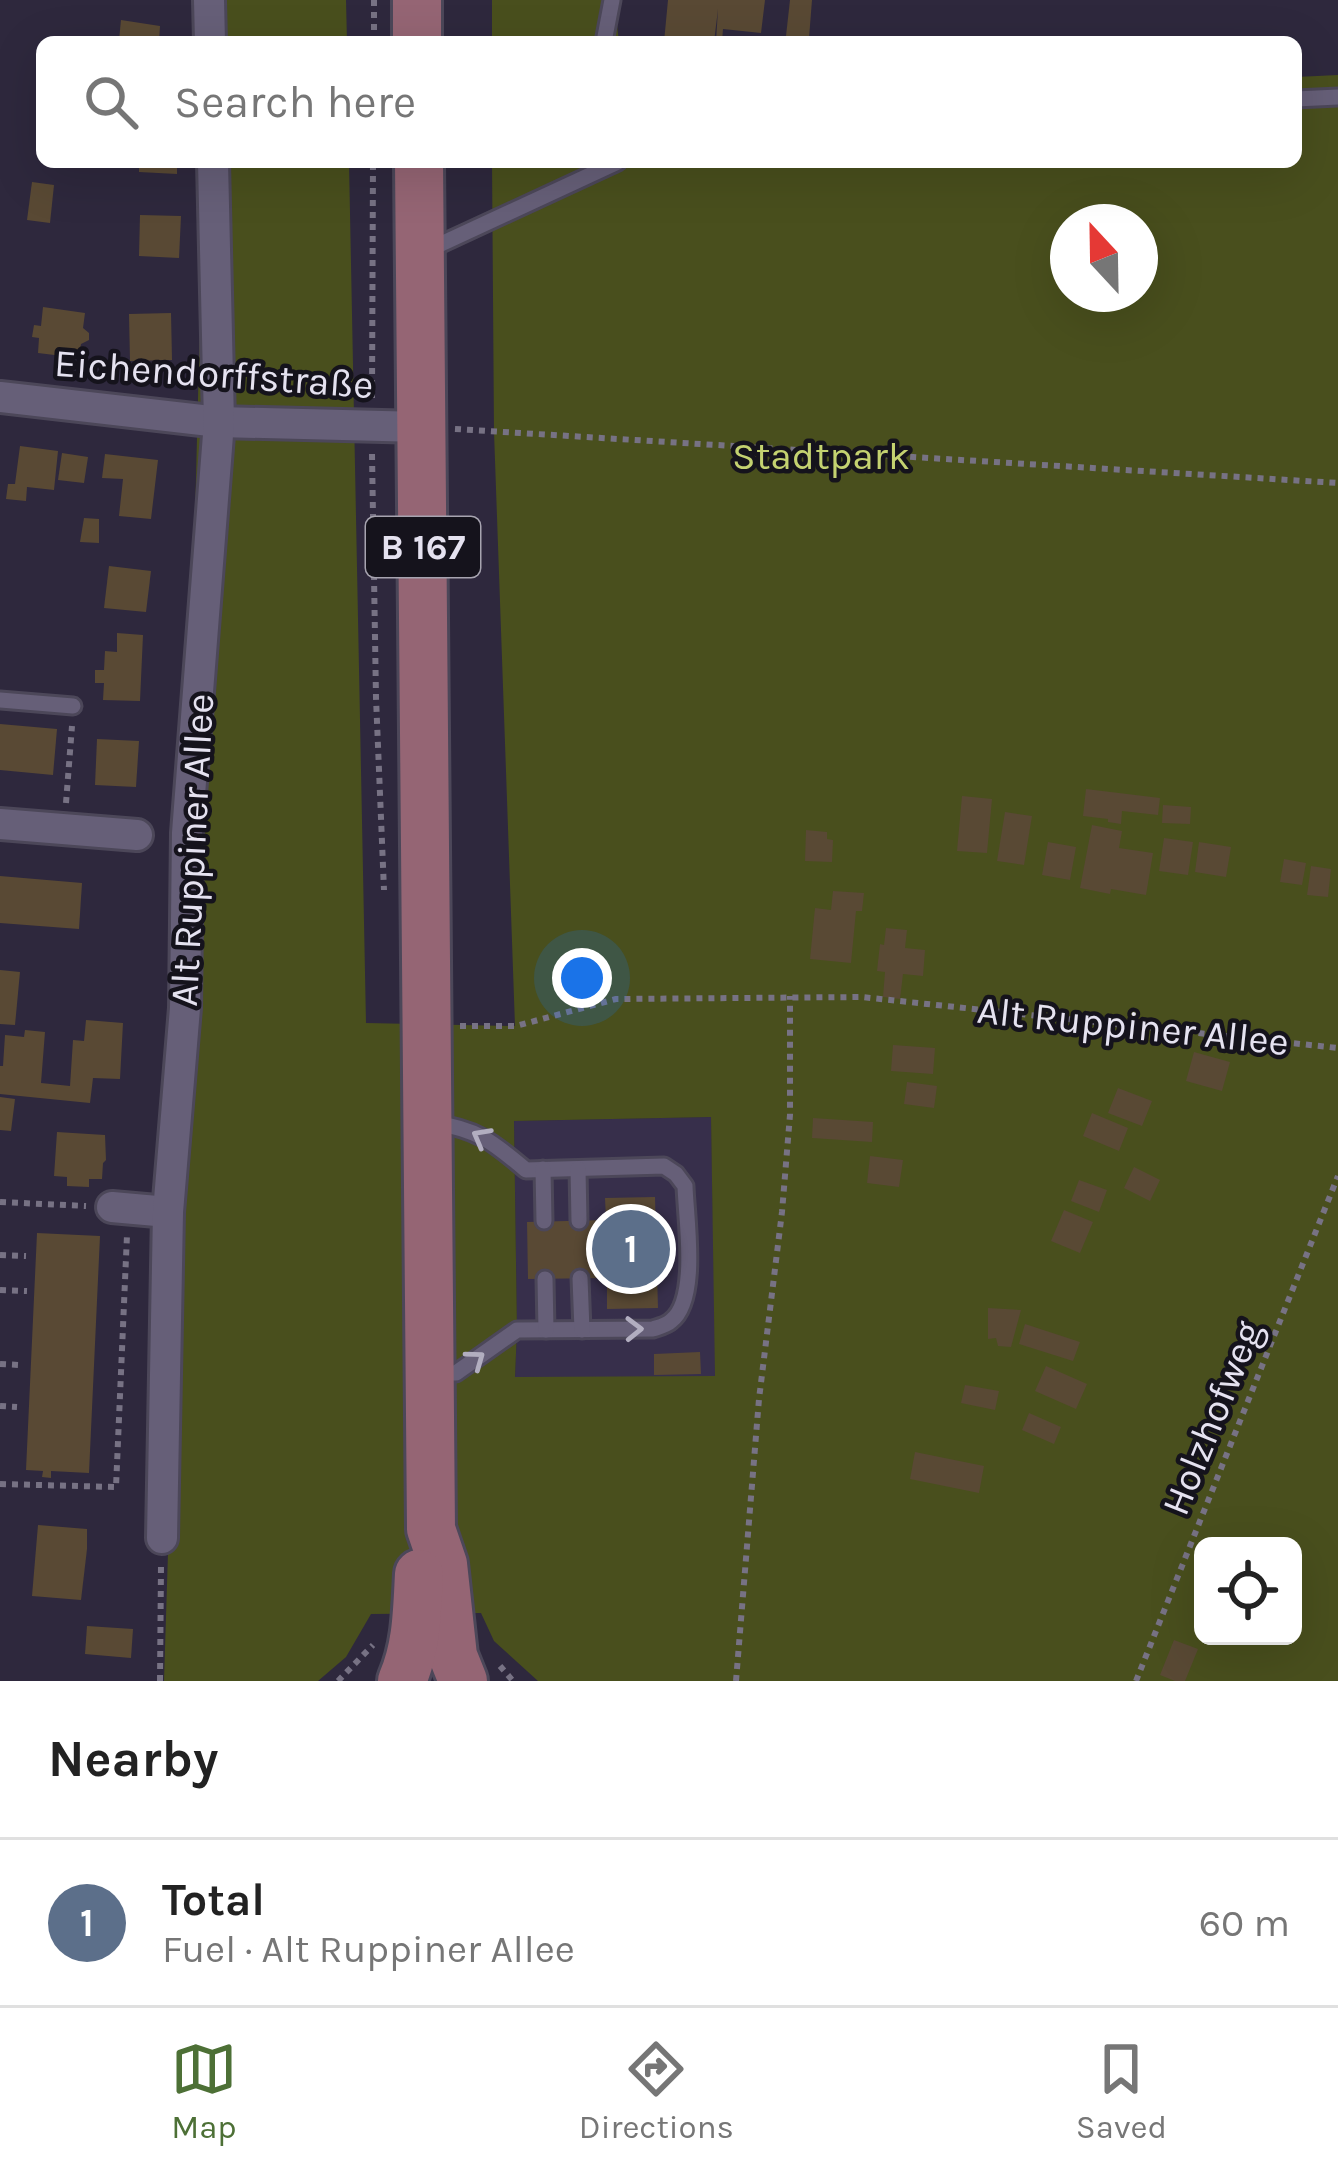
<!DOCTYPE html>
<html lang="en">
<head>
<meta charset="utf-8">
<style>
  :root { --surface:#fff; --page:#f6f6f6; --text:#222; --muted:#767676; --line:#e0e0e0; --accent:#4d7036 }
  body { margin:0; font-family:Karla,sans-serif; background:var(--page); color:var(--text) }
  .controls { position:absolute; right:36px; bottom:36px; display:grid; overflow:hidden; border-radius:18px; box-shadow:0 12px 48px #0002 }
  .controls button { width:108px; height:108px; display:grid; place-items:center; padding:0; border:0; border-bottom:3px solid var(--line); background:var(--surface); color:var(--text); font:60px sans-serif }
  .compass { position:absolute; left:1050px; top:204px; width:108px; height:108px; border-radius:50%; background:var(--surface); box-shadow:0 12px 48px #0002; rotate:338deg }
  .you { position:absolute; left:582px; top:978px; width:42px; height:42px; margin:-30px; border:9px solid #fff; border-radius:50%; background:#1a73e8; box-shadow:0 0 0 18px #1a73e833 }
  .badge { display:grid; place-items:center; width:78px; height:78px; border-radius:50%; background:var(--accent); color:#fff; font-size:39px; font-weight:700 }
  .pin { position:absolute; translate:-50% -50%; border:6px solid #fff; box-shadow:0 3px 12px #0006 }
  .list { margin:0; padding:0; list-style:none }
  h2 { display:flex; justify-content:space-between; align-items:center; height:156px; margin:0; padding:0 48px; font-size:51px }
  h2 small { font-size:39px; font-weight:400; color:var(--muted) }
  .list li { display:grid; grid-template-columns:78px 1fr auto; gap:36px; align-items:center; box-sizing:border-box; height:168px; padding:0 48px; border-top:3px solid var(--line) }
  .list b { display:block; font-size:45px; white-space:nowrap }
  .list p { margin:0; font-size:39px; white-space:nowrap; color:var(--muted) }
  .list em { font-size:39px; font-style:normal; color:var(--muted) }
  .icon { flex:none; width:66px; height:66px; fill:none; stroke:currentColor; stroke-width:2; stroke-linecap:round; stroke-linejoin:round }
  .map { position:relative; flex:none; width:1338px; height:1681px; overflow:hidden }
  .search { position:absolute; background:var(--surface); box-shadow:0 12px 48px #0002; left:36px; right:36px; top:36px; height:132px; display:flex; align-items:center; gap:30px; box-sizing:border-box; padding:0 42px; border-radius:18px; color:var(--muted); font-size:45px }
  .sheet { height:324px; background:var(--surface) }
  nav { display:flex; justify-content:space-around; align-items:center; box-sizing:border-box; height:168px; border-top:3px solid var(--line); background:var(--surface); font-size:33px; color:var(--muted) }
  nav a { display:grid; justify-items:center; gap:6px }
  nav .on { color:var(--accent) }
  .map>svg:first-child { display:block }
  .built { fill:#372f4b }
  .green { fill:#494f1d; fill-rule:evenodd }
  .building { fill:#594934 }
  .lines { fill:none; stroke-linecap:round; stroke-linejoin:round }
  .service-casing { stroke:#4c4759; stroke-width:21 }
  .minor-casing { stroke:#4c4759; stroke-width:36 }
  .primary-casing { stroke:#4c4759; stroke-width:54 }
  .path { stroke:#777284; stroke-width:6; stroke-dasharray:6 6; stroke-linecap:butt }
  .service { stroke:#665f78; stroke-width:15 }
  .minor { stroke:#665f78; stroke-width:30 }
  .primary { stroke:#956574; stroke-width:48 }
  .oneway { stroke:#b2aec0 }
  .labels { text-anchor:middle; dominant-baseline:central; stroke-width:9; stroke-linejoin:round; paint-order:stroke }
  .shield { fill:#15131c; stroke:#a7a4b0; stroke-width:3 }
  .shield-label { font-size:36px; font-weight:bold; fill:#e5e2f0 }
  .street-label { font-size:39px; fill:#e5e2f0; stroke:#15131c }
  .park-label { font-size:39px; fill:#c4d270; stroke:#15131c }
</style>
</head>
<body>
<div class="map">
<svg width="1338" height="1681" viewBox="0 0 1338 1681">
  <rect width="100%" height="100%" fill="#2e283d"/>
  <path class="built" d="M711,1117L716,1377L515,1378L517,1330L514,1121Z"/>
  <g class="green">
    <path d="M206,0H346L347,42H206Z"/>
    <path d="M492,0H614L619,42H492Z"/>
    <path d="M1338,75V1681H538L494,1641L481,1613L371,1614L346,1657L318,1681H164L185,1008L187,833L204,162H349L366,1023L515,1026L494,432L492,162H1296V77ZM1068,222H1140V294H1068ZM711,1117L715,1376L515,1377L517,1330L514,1121ZM1203,1546H1293V1636H1203Z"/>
  </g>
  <g class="building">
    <path d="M668,0H765L761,33L723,29L722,42H716L718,9L714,42H664Z"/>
    <path d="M790,0H812L809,38L786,36Z"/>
    <path d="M121,20L160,26L159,42L119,40Z"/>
    <path d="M139,162H177V174L139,172Z"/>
    <path d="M32,182L54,185L50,223L27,220Z"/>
    <path d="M140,215L181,216L179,258L139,256Z"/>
    <path d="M43,307L85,313L83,328L89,333V340L81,344L79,358L38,353L39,338L32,337L34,325L41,326Z"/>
    <path d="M171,313L172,360L130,361L129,314Z"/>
    <path d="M20,446L58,451L54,490L27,487L26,501L6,499L8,484H15Z"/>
    <path d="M62,453L88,457L84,483L58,480Z"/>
    <path d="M105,454L158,460L151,519L119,516L123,479L102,478Z"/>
    <path d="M84,518L99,519V543L80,542Z"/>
    <path d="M109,566L151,571L146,612L104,608Z"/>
    <path d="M117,633L143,635L140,701L103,700L104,683H95V670H104L105,651L117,652Z"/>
    <path d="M0,724L57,729L53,775L0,770Z"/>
    <path d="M97,739L139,741L136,787L95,785Z"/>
    <path d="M1086,789L1160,798L1158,815L1122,811L1121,824L1108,822V819L1083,816Z"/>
    <path d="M962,796L992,799L987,853L957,851Z"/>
    <path d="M1163,805L1191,807L1190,824L1162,823Z"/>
    <path d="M1005,812L1032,816L1024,865L997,861Z"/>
    <path d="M1092,825L1122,831L1119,848L1153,853L1146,895L1111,889L1110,894L1080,888Z"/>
    <path d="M806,830L827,832V839L833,840L832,862L805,861Z"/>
    <path d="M1164,838L1193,842L1188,875L1159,871Z"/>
    <path d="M1048,842L1076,847L1070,880L1042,875Z"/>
    <path d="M1199,842L1231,847L1226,877L1195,872Z"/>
    <path d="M1284,859L1306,863L1302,885L1280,882Z"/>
    <path d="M1311,866L1331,869L1328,897L1307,895Z"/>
    <path d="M0,876L82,883L79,929L0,923Z"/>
    <path d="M833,891L864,893L862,911H856L851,963L810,959L815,908L831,910Z"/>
    <path d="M886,928L907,930L905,948L925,950L923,976L903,974L900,999L883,997L885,972L877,971L880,944L884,945Z"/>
    <path d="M0,970L20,972L15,1025L0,1024Z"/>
    <path d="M86,1020L123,1023L120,1079L93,1078L90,1103L0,1094V1066H3L5,1035L24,1037L25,1030L45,1032L41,1083L70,1086L73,1040L84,1041Z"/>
    <path d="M893,1045L935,1048L933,1074L891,1071Z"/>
    <path d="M1194,1052L1230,1062L1222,1091L1186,1081Z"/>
    <path d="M907,1082L937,1086L934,1108L904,1104Z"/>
    <path d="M1118,1088L1152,1101L1142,1126L1108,1113Z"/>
    <path d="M0,1097L15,1099L11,1131L0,1130Z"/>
    <path d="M1092,1113L1128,1128L1119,1151L1083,1136Z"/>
    <path d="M813,1118L873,1122L872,1142L812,1138Z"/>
    <path d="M57,1132L105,1135L106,1160L103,1163L102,1179H89V1187L67,1186V1177L54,1176Z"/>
    <path d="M870,1156L903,1160L899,1187L867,1183Z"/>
    <path d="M1134,1167L1160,1180L1150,1201L1124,1188Z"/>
    <path d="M1079,1180L1107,1190L1099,1212L1071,1201Z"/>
    <path d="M655,1197L658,1308L607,1309V1278L528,1279L527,1222L606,1220L605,1198Z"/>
    <path d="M1064,1210L1093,1222L1080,1253L1051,1241Z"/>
    <path d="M37,1233L100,1236L89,1473L51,1471V1478L42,1477L43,1471L26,1470Z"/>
    <path d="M988,1308L1021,1310L1011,1347L998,1346L996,1338L988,1339Z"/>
    <path d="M1025,1324L1080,1342L1073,1361L1019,1344Z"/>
    <path d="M700,1352L701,1374L654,1375V1354Z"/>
    <path d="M1046,1366L1087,1384L1076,1409L1035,1391Z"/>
    <path d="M965,1385L999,1391L995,1410L961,1403Z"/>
    <path d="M1029,1413L1061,1427L1054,1444L1022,1430Z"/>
    <path d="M915,1452L984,1466L979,1493L910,1479Z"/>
    <path d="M38,1525L87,1529V1549L81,1600L32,1596Z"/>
    <path d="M87,1626L133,1629L131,1658L85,1654Z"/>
    <path d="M1174,1640L1198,1649L1185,1681H1175L1160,1675Z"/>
  </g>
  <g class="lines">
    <defs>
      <g id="service">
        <path d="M604,42L612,0"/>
        <path d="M1296,99L1338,97"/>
        <path d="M428,250L618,162"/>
        <path d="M0,700L73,706"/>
        <path d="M432,1123C476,1128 493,1142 526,1170L664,1166L676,1174L685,1186C686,1219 699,1300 671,1321C667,1325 659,1327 653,1329L517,1330L456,1373H437"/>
        <path d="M543,1169L544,1221"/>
        <path d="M578,1169L579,1221"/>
        <path d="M580,1278L582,1330"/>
        <path d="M545,1279L546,1330"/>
      </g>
      <g id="minor">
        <path d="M209,0L210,42"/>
        <path d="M0,397L219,422L422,427"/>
        <path d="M0,824L137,835"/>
        <path d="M112,1207L168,1212"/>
        <path d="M162,1538L168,1212L185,1008L187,833L219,422L213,162"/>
      </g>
      <g id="primary">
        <path d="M417,0V42"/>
        <path d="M419,162L431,1529L443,1564L453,1656L463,1681"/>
        <path d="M402,1681C417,1646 417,1612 419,1574"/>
      </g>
    </defs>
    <use href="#service" class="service-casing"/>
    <use href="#minor" class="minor-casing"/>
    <use href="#primary" class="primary-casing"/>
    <g class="path">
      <path d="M374,42V0"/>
      <path d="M372,398L373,162"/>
      <path d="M455,429L1338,483"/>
      <path d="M372,454L376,698L384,890"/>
      <path d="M66,803L72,726"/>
      <path d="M460,1026H516L616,999L862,997L1338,1048"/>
      <path d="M0,1202L86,1206"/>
      <path d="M0,1255L26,1256"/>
      <path d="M0,1290L27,1291"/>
      <path d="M0,1364L20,1365"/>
      <path d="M0,1406L17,1407"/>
      <path d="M0,1484L116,1487L127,1235"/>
      <path d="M500,1666L513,1681"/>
      <path d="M160,1681L161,1566"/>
      <path d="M338,1681L373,1645"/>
      <path d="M736,1681L759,1399L782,1212L790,1115V996"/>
      <path d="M1136,1681L1338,1176"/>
    </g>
    <use href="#service" class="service"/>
    <use href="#minor" class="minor"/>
    <use href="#primary" class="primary"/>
  </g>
  <defs><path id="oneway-chevron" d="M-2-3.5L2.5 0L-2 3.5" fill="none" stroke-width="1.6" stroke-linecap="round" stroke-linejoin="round" transform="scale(3)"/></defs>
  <g class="oneway">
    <use href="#oneway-chevron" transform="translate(481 1137) rotate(-151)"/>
    <use href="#oneway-chevron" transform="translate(634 1329) rotate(-1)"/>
    <use href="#oneway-chevron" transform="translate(476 1359) rotate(-36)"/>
  </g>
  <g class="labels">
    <rect class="shield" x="366" y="517" width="114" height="60" rx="9"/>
    <g class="shield-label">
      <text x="423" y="547">B 167</text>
    </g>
    <g class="street-label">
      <text transform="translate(214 374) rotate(4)">Eichendorffstraße</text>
      <text transform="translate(192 850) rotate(-87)">Alt Ruppiner Allee</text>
      <text transform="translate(1133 1026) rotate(6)">Alt Ruppiner Allee</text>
      <text transform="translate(1212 1418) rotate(-68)">Holzhofweg</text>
    </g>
    <g class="park-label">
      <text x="821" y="456">Stadtpark</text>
    </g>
  </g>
</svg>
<div class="controls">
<button><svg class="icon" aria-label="locate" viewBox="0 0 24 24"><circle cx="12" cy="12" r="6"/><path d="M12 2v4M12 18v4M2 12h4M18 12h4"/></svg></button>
</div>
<svg class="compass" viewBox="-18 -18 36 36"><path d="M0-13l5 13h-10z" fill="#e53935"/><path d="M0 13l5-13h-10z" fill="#767676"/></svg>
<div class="you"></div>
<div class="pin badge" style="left:631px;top:1249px;background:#5c6f8a">1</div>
<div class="search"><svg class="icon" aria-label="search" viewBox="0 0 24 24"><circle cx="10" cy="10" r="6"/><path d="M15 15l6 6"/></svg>Search here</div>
</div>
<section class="sheet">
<h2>Nearby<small></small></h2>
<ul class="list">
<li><span class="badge" style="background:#5c6f8a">1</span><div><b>Total</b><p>Fuel · Alt Ruppiner Allee</p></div><em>60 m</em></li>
</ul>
</section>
<nav>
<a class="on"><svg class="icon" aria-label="map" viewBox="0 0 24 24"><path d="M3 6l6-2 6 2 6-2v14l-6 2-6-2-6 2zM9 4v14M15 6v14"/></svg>Map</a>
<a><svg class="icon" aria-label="directions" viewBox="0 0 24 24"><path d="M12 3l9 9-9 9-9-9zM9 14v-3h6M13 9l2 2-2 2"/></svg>Directions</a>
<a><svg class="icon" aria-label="saved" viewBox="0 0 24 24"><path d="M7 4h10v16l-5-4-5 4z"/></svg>Saved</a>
</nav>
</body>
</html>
